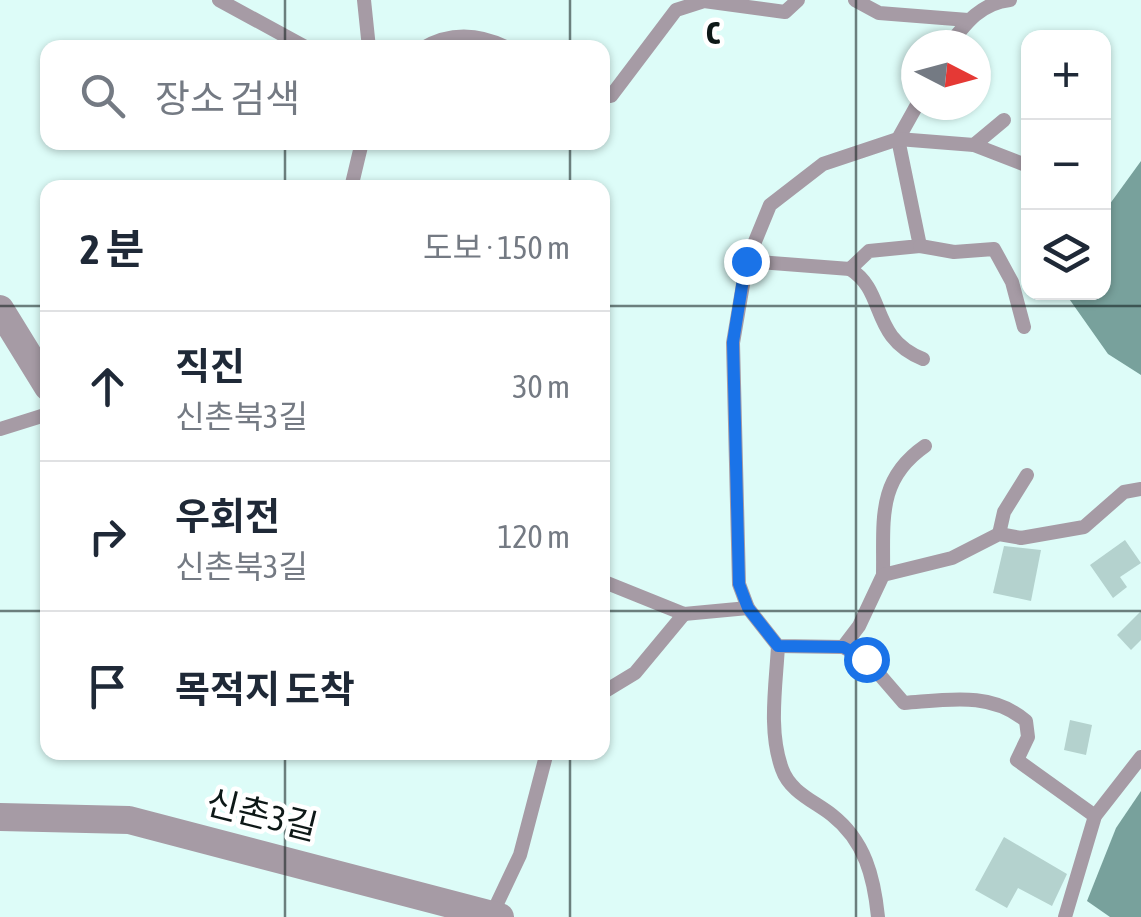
<!DOCTYPE html>
<html lang="ko">
<head>
<meta charset="utf-8">
<style>
  :root { --surface:#fff; --page:#f2f2f3; --text:#1f2937; --muted:#747a83; --line:#e0e1e3 }
  body { margin:0; font-family:"Asap Condensed","Noto Sans KR",sans-serif; background:var(--page); color:var(--text) }
  .controls { position:absolute; right:30px; top:30px; display:grid; overflow:hidden; border-radius:20px; box-shadow:0 2px 8px #0004 }
  .controls button { width:90px; height:90px; display:grid; place-items:center; padding:0; border:0; border-bottom:2px solid var(--line); background:var(--surface); color:var(--text); font:50px sans-serif }
  .compass { position:absolute; left:901px; top:30px; width:90px; height:90px; border-radius:50%; background:var(--surface); box-shadow:0 2px 8px #0004; rotate:96deg }
  .stop { position:absolute; width:30px; height:30px; margin:-22px; border:8px solid #1a73e8; border-radius:50%; background:#fff }
  .stop.end { background:#1a73e8; border-color:#fff; box-shadow:0 2px 10px #0008 }
  .list { margin:0; padding:0; list-style:none }
  h2 { display:flex; justify-content:space-between; align-items:center; height:130px; margin:0; padding:0 40px; font-size:42px }
  h2 small { font-size:32px; font-weight:400; color:var(--muted) }
  .list li { display:grid; grid-template-columns:65px 1fr auto; gap:30px; align-items:center; box-sizing:border-box; height:150px; padding:0 40px; border-top:2px solid var(--line) }
  .list b { display:block; font-size:38px; white-space:nowrap }
  .list p { margin:0; font-size:32px; white-space:nowrap; color:var(--muted) }
  .list em { font-size:32px; font-style:normal; color:var(--muted) }
  .icon { flex:none; width:55px; height:55px; fill:none; stroke:currentColor; stroke-width:2; stroke-linecap:round; stroke-linejoin:round }
  .map { position:relative; flex:none; width:1141px; height:917px; overflow:hidden }
  .search { position:absolute; background:var(--surface); box-shadow:0 2px 8px #0004; left:40px; top:40px; width:570px; height:110px; display:flex; align-items:center; gap:25px; box-sizing:border-box; padding:0 35px; border-radius:20px; color:var(--muted); font-size:38px }
  .panel { position:absolute; background:var(--surface); box-shadow:0 2px 8px #0004; left:40px; top:180px; width:570px; height:580px; border-radius:20px }
  .map>svg:first-child { display:block }
  .water { fill:#78a19c }
  .building { fill:#b4d2ce }
  .lines { fill:none; stroke-linecap:round; stroke-linejoin:round }
  .service { stroke:#a69ba5; stroke-width:14 }
  .minor { stroke:#a69ba5; stroke-width:28 }
  .route { stroke:#1a73e8; stroke-width:12 }
  .grid { fill:none; stroke:#0d1817; stroke-width:2.5; stroke-opacity:0.55 }
  .labels { text-anchor:middle; dominant-baseline:central; stroke-width:9; stroke-linejoin:round; paint-order:stroke }
  .street-label { font-size:35px; fill:#0d1817; stroke:#fff }
  .grid-label { font-size:32px; text-anchor:middle; font-weight:bold; fill:#0d1817; stroke:#fff; stroke-width:9; stroke-linejoin:round; paint-order:stroke }
</style>
</head>
<body>
<div class="map">
<svg width="1141" height="917" viewBox="0 0 1141 917">
  <rect width="100%" height="100%" fill="#ddfcf8"/>
  <g class="water">
    <path d="M1141,161V375L1108,354L1065,293L1104,292V212Z"/>
    <path d="M1141,791V917H1110L1087,901L1116,828Z"/>
  </g>
  <g class="building">
    <path d="M1125,540L1141,563L1120,577L1127,587L1113,598L1090,565Z"/>
    <path d="M1004,546L1041,550L1031,601L993,593Z"/>
    <path d="M1141,611V640L1131,650L1117,635Z"/>
    <path d="M1070,720L1092,725L1086,755L1064,750Z"/>
    <path d="M1004,837L1067,874L1052,906L1018,888L1007,908L975,890Z"/>
  </g>
  <g class="lines">
    <g class="service">
      <path d="M219,0L307,48"/>
      <path d="M364,0L369,48"/>
      <path d="M855,0L879,13L968,20"/>
      <path d="M949,45C966,23 981,3 1010,0"/>
      <path d="M423,48C452,31 480,34 508,48"/>
      <path d="M602,96H611L676,10L704,1L785,12L798,0"/>
      <path d="M917,105L898,139L920,246L869,251L850,269L747,261L733,343L739,584L748,608L778,646L843,647L866,659L904,703C947,700 991,691 1026,721L1028,737L1017,760L1095,816"/>
      <path d="M974,145L1004,120"/>
      <path d="M351,188L362,142"/>
      <path d="M920,246L954,252L994,249L1012,282L1024,327"/>
      <path d="M747,261L770,205L823,164L898,139L974,145L1028,166"/>
      <path d="M850,269C887,292 869,337 923,359"/>
      <path d="M0,429L48,414"/>
      <path d="M999,534L1004,512L1027,475"/>
      <path d="M883,575C884,521 876,480 925,446"/>
      <path d="M602,581L684,614L748,608"/>
      <path d="M778,646C776,685 768,731 782,769C790,792 814,801 832,815C865,841 874,877 878,917"/>
      <path d="M843,647L859,626L883,575L952,558L999,534L1021,538L1084,527L1124,492L1141,489"/>
      <path d="M602,693L635,673L684,614"/>
      <path d="M493,912L520,855L547,752"/>
      <path d="M1065,917L1095,816L1141,757"/>
    </g>
    <g class="minor">
      <path d="M0,309L48,387"/>
      <path d="M0,817L129,820L500,917"/>
    </g>
  </g>
  <g class="lines">
    <path class="route" d="M746,261L733,342L739,584L748,608L778,646L843,647L866,659"/>
  </g>
  <path class="grid" d="M285,0V48M570,0V48M856,0V917M285,142V188M570,142V188M0,306H48M602,306H1141M0,611H48M602,611H1141M285,752V917M570,752V917"/>
  <g class="labels">
    <g class="street-label">
      <text transform="translate(262 814) rotate(14)">신촌3길</text>
    </g>
  </g>
  <g class="grid-label">
    <text x="713" y="44">C</text>
  </g>
</svg>
<div class="controls">
<button>+</button>
<button>−</button>
<button><svg class="icon" aria-label="layers" viewBox="0 0 24 24"><path d="M12 4l9 5-9 5-9-5zM3 14l9 5 9-5"/></svg></button>
</div>
<svg class="compass" viewBox="-18 -18 36 36"><path d="M0-13l5 13h-10z" fill="#e53935"/><path d="M0 13l5-13h-10z" fill="#747a83"/></svg>
<div class="stop" style="left:866px;top:659px"></div>
<div class="stop end" style="left:746px;top:261px"></div>
<div class="search"><svg class="icon" aria-label="search" viewBox="0 0 24 24"><circle cx="10" cy="10" r="6"/><path d="M15 15l6 6"/></svg>장소 검색</div>
<section class="panel">
<h2>2 분<small>도보 · 150 m</small></h2>
<ul class="list">
<li><svg class="icon" aria-label="ahead" viewBox="0 0 24 24"><path d="M12 20V5M6 11l6-6 6 6"/></svg><div><b>직진</b><p>신촌북3길</p></div><em>30 m</em></li>
<li><svg class="icon" aria-label="right" viewBox="0 0 24 24"><path d="M7 20v-9h11M14 6l5 5-5 5"/></svg><div><b>우회전</b><p>신촌북3길</p></div><em>120 m</em></li>
<li><svg class="icon" aria-label="arrive" viewBox="0 0 24 24"><path d="M6 21V4h12l-3 4 3 4H6"/></svg><div><b>목적지 도착</b></div></li>
</ul>
</section>
</div>
</body>
</html>
